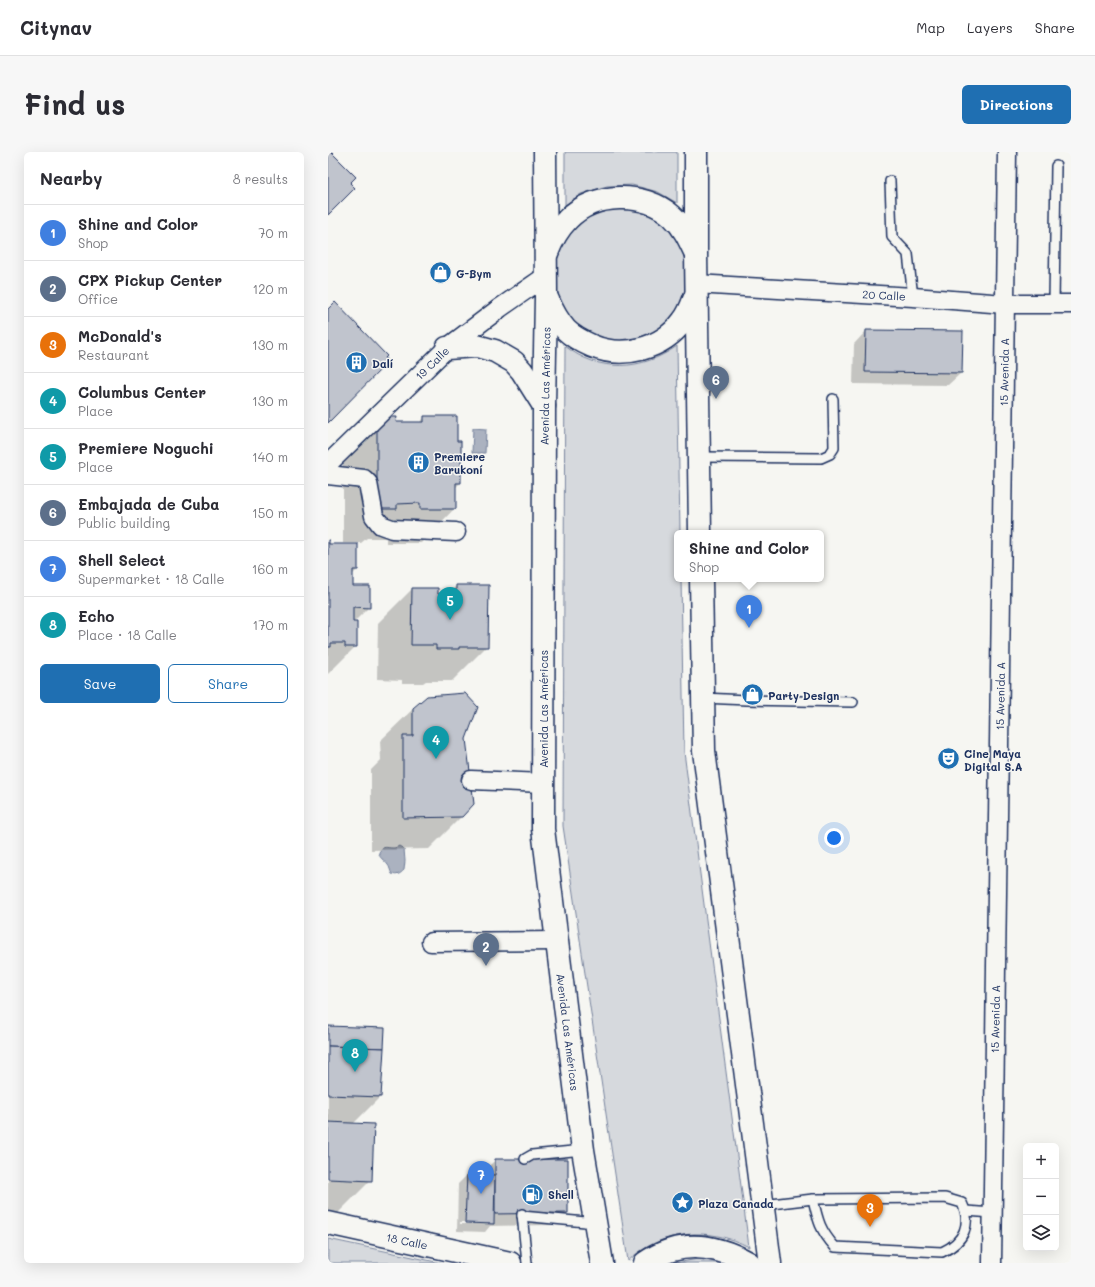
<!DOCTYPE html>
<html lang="en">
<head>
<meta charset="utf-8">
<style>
  :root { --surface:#fff; --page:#f7f7f7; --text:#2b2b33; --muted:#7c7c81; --line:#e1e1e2; --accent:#1f6fb2 }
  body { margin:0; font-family:Mali,sans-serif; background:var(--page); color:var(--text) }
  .controls { position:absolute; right:12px; bottom:12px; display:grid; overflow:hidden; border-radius:6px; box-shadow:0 4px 16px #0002 }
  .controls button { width:36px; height:36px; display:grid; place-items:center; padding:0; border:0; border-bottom:1px solid var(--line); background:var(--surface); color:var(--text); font:20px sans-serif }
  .you { position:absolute; left:506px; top:686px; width:14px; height:14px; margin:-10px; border:3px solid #fff; border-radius:50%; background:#1a73e8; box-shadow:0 0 0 6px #1a73e833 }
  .badge { display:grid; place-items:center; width:26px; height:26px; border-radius:50%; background:var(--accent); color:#fff; font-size:13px; font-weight:700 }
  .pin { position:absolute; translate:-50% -33px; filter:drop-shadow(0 1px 2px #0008) }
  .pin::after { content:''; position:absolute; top:21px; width:14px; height:12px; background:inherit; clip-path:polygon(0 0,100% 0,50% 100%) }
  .popup { position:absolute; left:346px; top:378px; width:150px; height:52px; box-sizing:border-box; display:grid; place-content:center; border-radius:6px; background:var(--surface); filter:drop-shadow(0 1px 3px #0005); font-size:13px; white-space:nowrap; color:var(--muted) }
  .popup b { font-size:15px; color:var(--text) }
  .popup::after { content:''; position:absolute; left:50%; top:100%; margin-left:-8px; border:8px solid transparent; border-top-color:var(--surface) }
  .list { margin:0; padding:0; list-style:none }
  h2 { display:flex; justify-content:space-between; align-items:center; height:52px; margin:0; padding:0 16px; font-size:17px }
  h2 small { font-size:13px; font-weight:400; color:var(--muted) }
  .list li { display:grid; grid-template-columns:26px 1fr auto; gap:12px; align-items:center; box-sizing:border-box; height:56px; padding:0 16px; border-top:1px solid var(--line) }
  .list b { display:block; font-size:15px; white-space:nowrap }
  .list p { margin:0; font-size:13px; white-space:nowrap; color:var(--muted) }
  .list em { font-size:13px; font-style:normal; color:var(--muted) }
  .actions { display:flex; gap:8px; padding:12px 16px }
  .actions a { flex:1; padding:9px 0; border:1px solid var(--accent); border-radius:6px; text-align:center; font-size:14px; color:var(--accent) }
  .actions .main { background:var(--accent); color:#fff }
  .icon { flex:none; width:22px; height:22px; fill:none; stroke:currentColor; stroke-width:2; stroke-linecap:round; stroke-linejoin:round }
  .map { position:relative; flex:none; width:743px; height:1111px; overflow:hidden; border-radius:6px }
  header { display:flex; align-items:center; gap:24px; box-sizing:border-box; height:56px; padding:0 20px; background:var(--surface); border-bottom:1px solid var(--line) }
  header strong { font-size:19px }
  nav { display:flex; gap:22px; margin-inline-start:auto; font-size:14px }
  .intro { display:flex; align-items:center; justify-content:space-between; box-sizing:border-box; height:96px; padding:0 24px }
  h1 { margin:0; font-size:28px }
  .button { padding:10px 18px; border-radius:6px; background:var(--accent); color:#fff; font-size:14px; font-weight:700 }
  main { display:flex; gap:24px; padding:0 24px }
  aside { flex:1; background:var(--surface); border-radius:6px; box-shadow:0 4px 16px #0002 }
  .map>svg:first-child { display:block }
  .green { fill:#d6d9dd; stroke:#78849e }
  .water { fill:#abb2c0; stroke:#717e99 }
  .shadow { fill:#0003; fill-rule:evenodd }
  .building { fill:#c0c4cd; stroke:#1b2f5e }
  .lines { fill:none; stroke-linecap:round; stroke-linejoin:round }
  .lane-casing { stroke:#1b2f5e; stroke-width:12 }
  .street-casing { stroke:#1b2f5e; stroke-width:21 }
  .secondary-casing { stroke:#1b2f5e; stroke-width:25 }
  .primary-casing { stroke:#1b2f5e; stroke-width:25 }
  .lane { stroke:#f6f6f2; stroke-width:9 }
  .street { stroke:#f6f6f2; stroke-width:18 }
  .secondary { stroke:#f6f6f2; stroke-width:22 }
  .primary { stroke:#f6f6f2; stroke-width:22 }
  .labels { text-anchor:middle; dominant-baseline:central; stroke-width:3; stroke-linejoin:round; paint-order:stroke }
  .poi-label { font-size:11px; font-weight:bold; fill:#1b2f5e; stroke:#f6f6f2; text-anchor:start }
  .street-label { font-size:11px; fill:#1b2f5e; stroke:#f6f6f2 }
</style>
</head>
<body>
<header>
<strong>Citynav</strong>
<nav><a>Map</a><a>Layers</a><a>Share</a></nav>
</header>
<div class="intro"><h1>Find us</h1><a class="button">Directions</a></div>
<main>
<aside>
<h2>Nearby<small>8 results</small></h2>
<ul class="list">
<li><span class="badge" style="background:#3f7fe0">1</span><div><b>Shine and Color</b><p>Shop</p></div><em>70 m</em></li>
<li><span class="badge" style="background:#5c6f8a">2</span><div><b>CPX Pickup Center</b><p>Office</p></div><em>120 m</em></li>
<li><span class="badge" style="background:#e8710a">3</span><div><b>McDonald's</b><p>Restaurant</p></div><em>130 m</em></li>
<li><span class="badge" style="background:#0f9aa8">4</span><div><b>Columbus Center</b><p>Place</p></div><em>130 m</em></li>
<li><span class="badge" style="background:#0f9aa8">5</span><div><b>Premiere Noguchi</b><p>Place</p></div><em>140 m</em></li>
<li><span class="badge" style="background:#5c6f8a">6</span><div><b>Embajada de Cuba</b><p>Public building</p></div><em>150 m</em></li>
<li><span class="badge" style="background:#3f7fe0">7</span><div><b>Shell Select</b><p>Supermarket · 18 Calle</p></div><em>160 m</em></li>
<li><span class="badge" style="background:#0f9aa8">8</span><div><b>Echo</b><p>Place · 18 Calle</p></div><em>170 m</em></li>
</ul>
<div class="actions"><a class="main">Save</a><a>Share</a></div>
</aside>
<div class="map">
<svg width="743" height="1111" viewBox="0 0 743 1111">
  <rect width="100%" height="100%" fill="#f6f6f2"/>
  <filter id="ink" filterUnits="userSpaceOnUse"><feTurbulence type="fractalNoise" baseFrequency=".025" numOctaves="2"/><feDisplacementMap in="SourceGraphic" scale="8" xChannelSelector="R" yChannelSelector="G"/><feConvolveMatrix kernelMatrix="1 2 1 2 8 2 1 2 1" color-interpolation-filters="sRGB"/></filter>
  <g filter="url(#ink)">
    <g class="green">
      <path d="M237,0H349V51L330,40L304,33L279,34L253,42L237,53Z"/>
      <circle cx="292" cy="123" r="67"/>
      <path d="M237,194C271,221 314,219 349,194L352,381H349V427H353L356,600L421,1095C381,1074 333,1078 300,1109L235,674Z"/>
      <path d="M0,1087L113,1111H0Z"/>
      <path d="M370,1107L385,1109L392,1111H348Z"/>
    </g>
    <g class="water">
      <path d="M145,276L158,277L157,301H144Z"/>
      <path d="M71,694L76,697L77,709L76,718C72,722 69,724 64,722C62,719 62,715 60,713C56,707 51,707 51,700C56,693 58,696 65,696C67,696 69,695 71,694Z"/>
    </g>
    <g class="shadow">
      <path d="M538,179L633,221L620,233L525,232L526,192Z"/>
      <path d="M97,265L128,290H132V331L127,336V356L93,391H58V386H39L33,391H15V300L50,266L67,271H91Z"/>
      <path d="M0,389V393L29,418L24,423V435L41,455L25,471L28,494L0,522Z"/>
      <path d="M128,434L159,494L124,529H98L95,531H74V528L49,527L50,471L84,437L109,443H119Z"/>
      <path d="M85,557L137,587L134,664L101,697L43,698V618L53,608L52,589Z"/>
      <path d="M0,875L52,945L25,972L43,1028L8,1063L0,1062Z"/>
      <path d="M167,1008L239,1061L226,1073L162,1074L157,1080L129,1079L130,1032L139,1023H154V1021ZM132,1070H154V1072H132Z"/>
    </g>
    <g class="building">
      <path d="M0,0H3L28,25L22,31L27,36L0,63Z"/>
      <path d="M7,150L59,204L57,206L59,209L58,212L0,271V157Z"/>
      <path d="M538,178L635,179L634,221L537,220Z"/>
      <path d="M96,264H129V289H133V331H128V357H92V351L69,352V357H49V265H69L68,270H96Z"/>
      <path d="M0,388H1V392H30V418H25V434H42V456L25,455V470H29V495H17V491H3V495H0Z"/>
      <path d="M128,433H161L160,495H131V497H108V493H83L84,436H110V442L128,443Z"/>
      <path d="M137,541L150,555L138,587L146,652L134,665L75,666V584H85V556L99,544Z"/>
      <path d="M0,874L57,876L56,896L0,894Z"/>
      <path d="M0,894L56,896L53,945L0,943Z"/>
      <path d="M0,970L46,972L44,1029L0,1027Z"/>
      <path d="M167,1007H240V1061L167,1062Z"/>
      <path d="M139,1022L167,1023L166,1072L137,1071Z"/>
    </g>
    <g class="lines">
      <defs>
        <g id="lane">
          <path d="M562,29L564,85L580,102L585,145"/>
          <path d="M726,151L728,14"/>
          <path d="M371,305L493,306L502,302L506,296L505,247"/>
          <path d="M375,546L419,548L525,550"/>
          <path d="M197,1007L204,1003L255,998"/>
          <path d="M435,1053L485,1047L617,1046L634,1051C644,1072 636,1090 614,1100L507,1095C492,1078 490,1069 485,1047"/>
          <path d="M638,1059L665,1061"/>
          <path d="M194,1062L199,1111"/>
          <path d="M194,1064L268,1071"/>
        </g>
        <g id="street">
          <path d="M368,132L585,145L677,152H743"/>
          <path d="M0,312L119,196L172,156L218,124"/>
          <path d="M0,323L36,327L40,331L46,364L53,373L64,377L128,380"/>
          <path d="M143,628L215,631"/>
          <path d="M103,790L229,789"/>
          <path d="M664,1111L679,0"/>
        </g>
        <g id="secondary">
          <path d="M0,1071L182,1111"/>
          <path d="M317,1111C351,1087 387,1092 421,1111"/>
        </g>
        <g id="primary">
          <path d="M217,0L218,145L216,254L215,677L255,998L274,1111"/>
          <path d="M368,0V101L372,381"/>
          <path d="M219,101C224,88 230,77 240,67C266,40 316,39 344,64C355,74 361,87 367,100"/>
          <path d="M219,146C224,158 229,168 238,178C245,185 255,190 264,194C295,207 334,197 355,169C361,162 364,153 367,145"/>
          <path d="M119,196L149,194L167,199L186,210L194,219L216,254"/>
          <path d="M373,427L376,599L442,1111"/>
        </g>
      </defs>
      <use href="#lane" class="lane-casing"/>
      <use href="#street" class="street-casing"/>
      <use href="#secondary" class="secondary-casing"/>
      <use href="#primary" class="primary-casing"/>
      <use href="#lane" class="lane"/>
      <use href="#street" class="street"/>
      <use href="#secondary" class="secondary"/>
      <use href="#primary" class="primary"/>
    </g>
  </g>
  <defs>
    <symbol id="shop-disc" viewBox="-11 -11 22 22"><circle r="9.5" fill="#1f6fb2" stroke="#f6f6f2"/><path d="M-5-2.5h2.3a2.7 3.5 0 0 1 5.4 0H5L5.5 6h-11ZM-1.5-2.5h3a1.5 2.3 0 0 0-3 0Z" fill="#fff"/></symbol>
    <symbol id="building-disc" viewBox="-11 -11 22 22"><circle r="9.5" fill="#1f6fb2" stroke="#f6f6f2"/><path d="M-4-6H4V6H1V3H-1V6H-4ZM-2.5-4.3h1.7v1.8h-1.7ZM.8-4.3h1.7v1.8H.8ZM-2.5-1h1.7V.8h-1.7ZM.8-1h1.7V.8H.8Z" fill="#fff"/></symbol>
    <symbol id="theatre-disc" viewBox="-11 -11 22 22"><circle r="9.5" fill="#1f6fb2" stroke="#f6f6f2"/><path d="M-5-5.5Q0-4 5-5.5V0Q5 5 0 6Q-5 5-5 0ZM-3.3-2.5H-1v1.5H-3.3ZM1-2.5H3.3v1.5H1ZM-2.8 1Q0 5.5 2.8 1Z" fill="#fff"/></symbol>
    <symbol id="fuel-disc" viewBox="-11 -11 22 22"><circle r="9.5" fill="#1f6fb2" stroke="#f6f6f2"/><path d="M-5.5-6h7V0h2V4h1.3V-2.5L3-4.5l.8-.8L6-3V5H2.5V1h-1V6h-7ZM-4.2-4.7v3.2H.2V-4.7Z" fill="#fff"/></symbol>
    <symbol id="sight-disc" viewBox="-11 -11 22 22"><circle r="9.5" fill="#1f6fb2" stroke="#f6f6f2"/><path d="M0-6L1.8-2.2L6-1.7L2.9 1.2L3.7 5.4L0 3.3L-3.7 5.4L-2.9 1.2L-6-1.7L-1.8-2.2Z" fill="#fff"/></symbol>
  </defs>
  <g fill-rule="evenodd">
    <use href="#shop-disc" x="100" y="108" width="25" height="25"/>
    <use href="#building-disc" x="16" y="198" width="25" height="25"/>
    <use href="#building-disc" x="78" y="298" width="25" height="25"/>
    <use href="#shop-disc" x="412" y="530" width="25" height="25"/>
    <use href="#theatre-disc" x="608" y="594" width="25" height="25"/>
    <use href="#fuel-disc" x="192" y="1030" width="25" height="25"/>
    <use href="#sight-disc" x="342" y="1038" width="25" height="25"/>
  </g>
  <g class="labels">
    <g class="poi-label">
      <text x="128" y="121">G-Bym</text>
      <text x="44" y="211">Dalí</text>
      <text x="106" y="304">Premiere<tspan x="106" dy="13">Barukoní</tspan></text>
      <text x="440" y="543">Party Design</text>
      <text x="636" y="601">Cine Maya<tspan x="636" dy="13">Digital S.A</tspan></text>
      <text x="220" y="1042">Shell</text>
      <text x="370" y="1051">Plaza Canada</text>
    </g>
    <g class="street-label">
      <text transform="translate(556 143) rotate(3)">20 Calle</text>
      <text transform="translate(104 211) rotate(-44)">19 Calle</text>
      <text transform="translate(676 220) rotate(-89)">15 Avenida A</text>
      <text transform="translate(217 234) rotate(-89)">Avenida Las Américas</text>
      <text transform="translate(672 544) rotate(-89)">15 Avenida A</text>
      <text transform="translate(215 557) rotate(-90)">Avenida Las Américas</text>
      <text transform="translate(667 867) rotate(-89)">15 Avenida A</text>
      <text transform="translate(240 880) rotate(83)">Avenida Las Américas</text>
      <text transform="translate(79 1089) rotate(12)">18 Calle</text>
    </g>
  </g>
</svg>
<div class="controls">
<button>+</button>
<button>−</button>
<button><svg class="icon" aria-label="layers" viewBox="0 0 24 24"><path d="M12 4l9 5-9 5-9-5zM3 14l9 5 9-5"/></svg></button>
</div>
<div class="you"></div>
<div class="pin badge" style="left:421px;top:476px;background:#3f7fe0">1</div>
<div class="popup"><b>Shine and Color</b>Shop</div>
<div class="pin badge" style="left:158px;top:814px;background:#5c6f8a">2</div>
<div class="pin badge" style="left:542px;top:1075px;background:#e8710a">3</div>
<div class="pin badge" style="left:108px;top:607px;background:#0f9aa8">4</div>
<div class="pin badge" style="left:122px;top:468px;background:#0f9aa8">5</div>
<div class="pin badge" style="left:388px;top:247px;background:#5c6f8a">6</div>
<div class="pin badge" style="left:153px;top:1042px;background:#3f7fe0">7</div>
<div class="pin badge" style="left:27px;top:920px;background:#0f9aa8">8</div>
</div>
</main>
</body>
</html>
